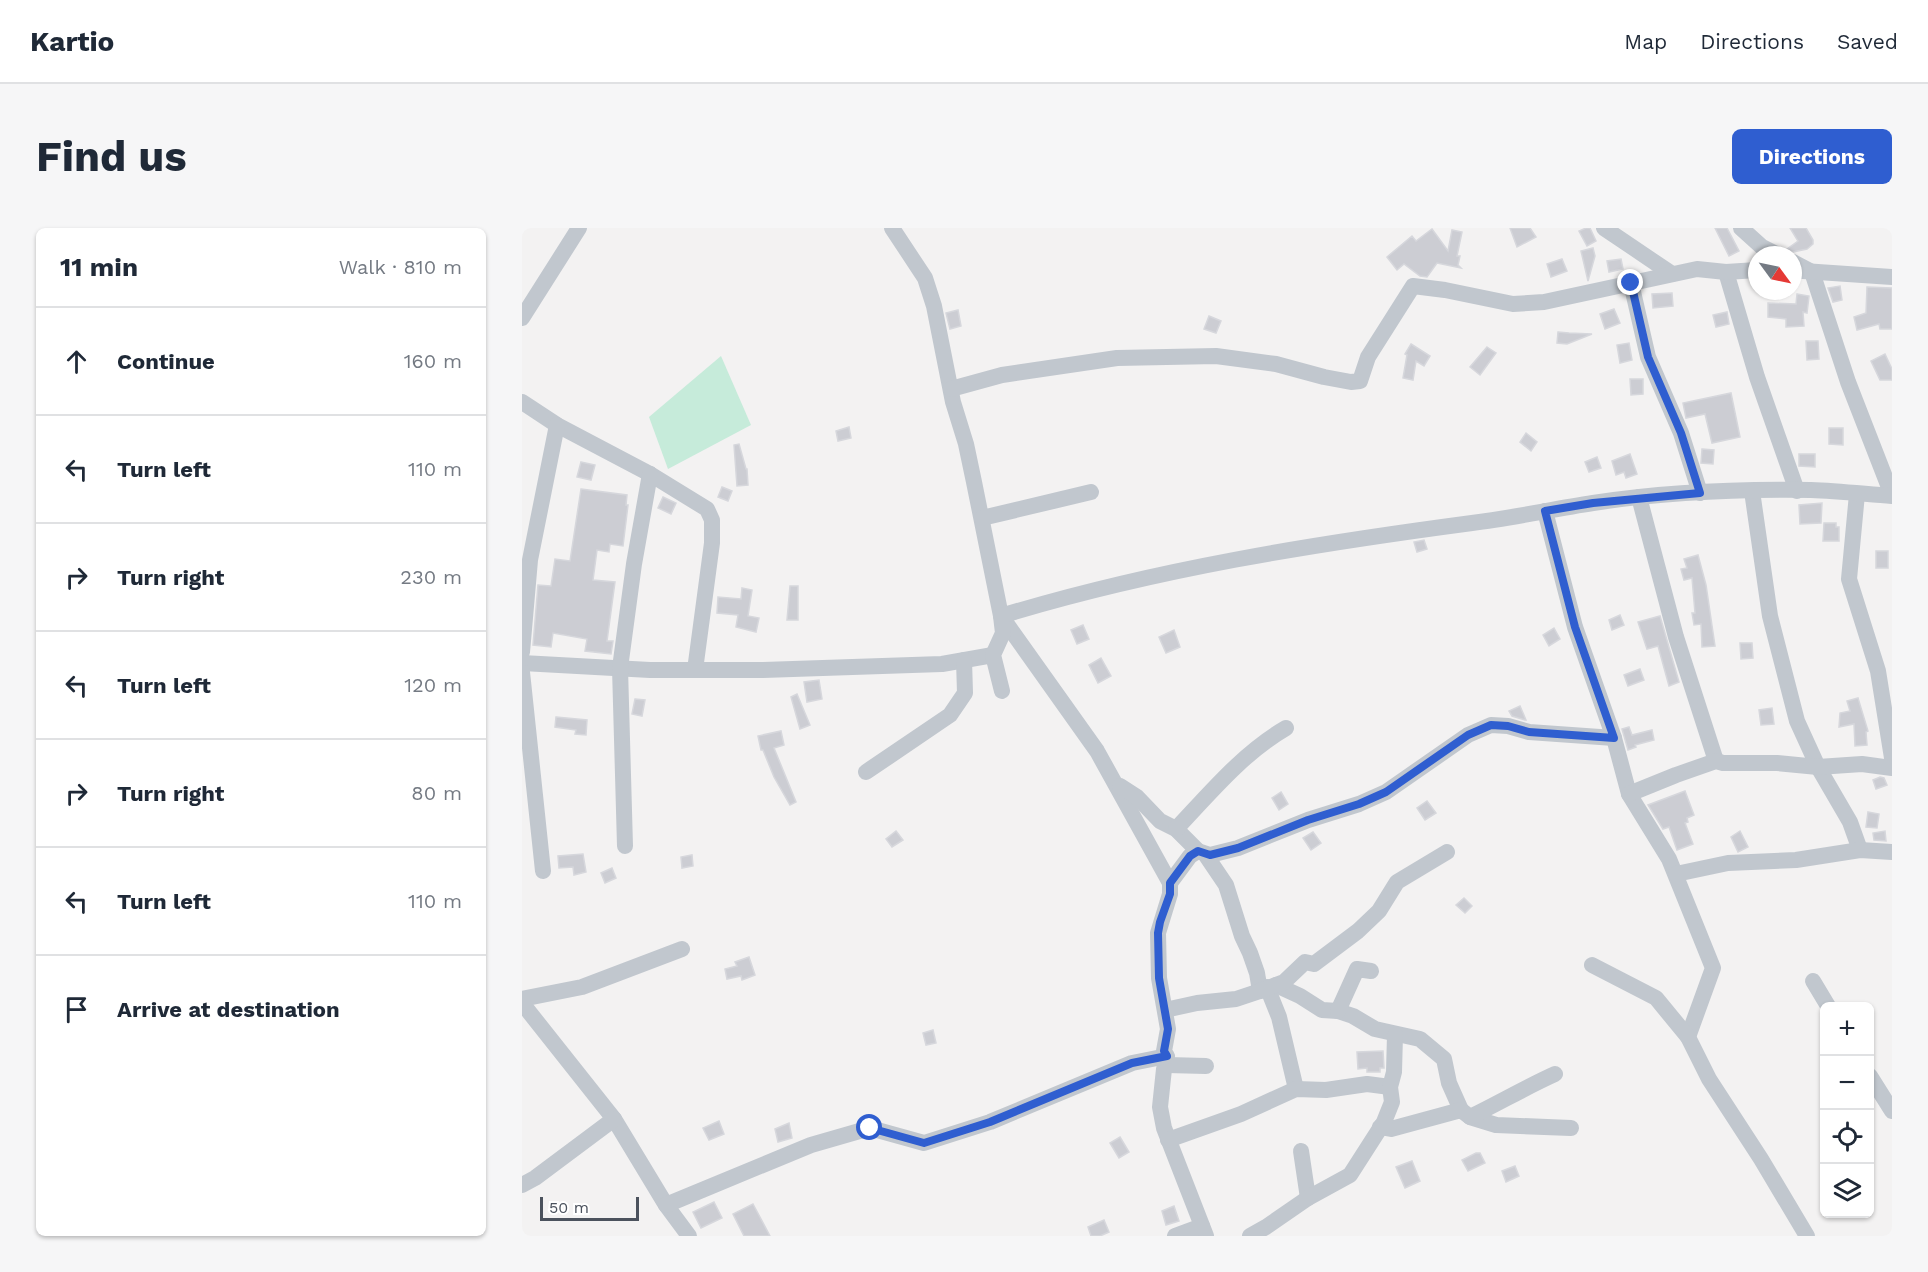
<!DOCTYPE html>
<html lang="en">
<head>
<meta charset="utf-8">
<style>
  :root { --surface:#fff; --page:#f6f6f7; --text:#1f2937; --muted:#747a83; --line:#e0e1e3; --accent:#2f5ed0 }
  body { margin:0; font-family:"Work Sans",sans-serif; background:var(--page); color:var(--text) }
  .controls { position:absolute; right:18px; bottom:18px; display:grid; overflow:hidden; border-radius:9px; box-shadow:0 2px 4px #0004 }
  .controls button { width:54px; height:54px; display:grid; place-items:center; padding:0; border:0; border-bottom:2px solid var(--line); background:var(--surface); color:var(--text); font:30px sans-serif }
  .compass { position:absolute; left:1226px; top:18px; width:54px; height:54px; border-radius:50%; background:var(--surface); box-shadow:0 2px 4px #0004; rotate:123deg }
  .scale { position:absolute; left:18px; bottom:15px; width:99px; box-sizing:border-box; padding-left:6px; border:3px solid #4b525d; border-top:0; font-size:16px; line-height:21px; white-space:nowrap; color:#4b525d; -webkit-text-stroke:4px #fff; paint-order:stroke }
  .stop { position:absolute; width:18px; height:18px; margin:-14px; border:4px solid #2f5ed0; border-radius:50%; background:#fff }
  .stop.end { background:#2f5ed0; border-color:#fff; box-shadow:0 2px 6px #0008 }
  .list { margin:0; padding:0; list-style:none }
  h2 { display:flex; justify-content:space-between; align-items:center; height:78px; margin:0; padding:0 24px; font-size:26px }
  h2 small { font-size:20px; font-weight:400; color:var(--muted) }
  .list li { display:grid; grid-template-columns:39px 1fr auto; gap:18px; align-items:center; box-sizing:border-box; height:108px; padding:0 24px; border-top:2px solid var(--line) }
  .list b { display:block; font-size:22px; white-space:nowrap }
  .list em { font-size:20px; font-style:normal; color:var(--muted) }
  .icon { flex:none; width:33px; height:33px; fill:none; stroke:currentColor; stroke-width:2; stroke-linecap:round; stroke-linejoin:round }
  .map { position:relative; flex:none; width:1370px; height:1008px; overflow:hidden; border-radius:9px }
  header { display:flex; align-items:center; gap:36px; box-sizing:border-box; height:84px; padding:0 30px; background:var(--surface); border-bottom:2px solid var(--line) }
  header strong { font-size:28px }
  nav { display:flex; gap:33px; margin-inline-start:auto; font-size:21px }
  .intro { display:flex; align-items:center; justify-content:space-between; box-sizing:border-box; height:144px; padding:0 36px }
  h1 { margin:0; font-size:42px }
  .button { padding:15px 27px; border-radius:9px; background:var(--accent); color:#fff; font-size:21px; font-weight:700 }
  main { display:flex; gap:36px; padding:0 36px }
  aside { flex:1; background:var(--surface); border-radius:9px; box-shadow:0 2px 4px #0004 }
  .map>svg:first-child { display:block }
  .green { fill:#c6ebda }
  .building { fill:#cccdd3; stroke:#d6d7dc; stroke-width:1.5 }
  .lines { fill:none; stroke-linecap:round; stroke-linejoin:round }
  .minor { stroke:#c1c7ce; stroke-width:16 }
  .route { stroke:#2f5ed0; stroke-width:8 }
</style>
</head>
<body>
<header>
<strong>Kartio</strong>
<nav><a>Map</a><a>Directions</a><a>Saved</a></nav>
</header>
<div class="intro"><h1>Find us</h1><a class="button">Directions</a></div>
<main>
<aside>
<h2>11 min<small>Walk · 810 m</small></h2>
<ul class="list">
<li><svg class="icon" aria-label="ahead" viewBox="0 0 24 24"><path d="M12 20V5M6 11l6-6 6 6"/></svg><div><b>Continue</b></div><em>160 m</em></li>
<li><svg class="icon" aria-label="left" viewBox="0 0 24 24"><path d="M17 20v-9H6M10 6l-5 5 5 5"/></svg><div><b>Turn left</b></div><em>110 m</em></li>
<li><svg class="icon" aria-label="right" viewBox="0 0 24 24"><path d="M7 20v-9h11M14 6l5 5-5 5"/></svg><div><b>Turn right</b></div><em>230 m</em></li>
<li><svg class="icon" aria-label="left" viewBox="0 0 24 24"><path d="M17 20v-9H6M10 6l-5 5 5 5"/></svg><div><b>Turn left</b></div><em>120 m</em></li>
<li><svg class="icon" aria-label="right" viewBox="0 0 24 24"><path d="M7 20v-9h11M14 6l5 5-5 5"/></svg><div><b>Turn right</b></div><em>80 m</em></li>
<li><svg class="icon" aria-label="left" viewBox="0 0 24 24"><path d="M17 20v-9H6M10 6l-5 5 5 5"/></svg><div><b>Turn left</b></div><em>110 m</em></li>
<li><svg class="icon" aria-label="arrive" viewBox="0 0 24 24"><path d="M6 21V4h12l-3 4 3 4H6"/></svg><div><b>Arrive at destination</b></div></li>
</ul>
</aside>
<div class="map">
<svg width="1370" height="1008" viewBox="0 0 1370 1008">
  <rect width="100%" height="100%" fill="#f3f2f2"/>
  <path class="green" d="M199,128L229,197L146,241L127,189Z"/>
  <g class="building">
    <path d="M988,0H1008L1014,9L995,19Z"/>
    <path d="M1064,0H1068L1074,13L1065,18L1057,3Z"/>
    <path d="M1193,0H1205L1217,23L1207,28Z"/>
    <path d="M1268,0H1284L1291,12V16L1285,21L1266,25L1265,21L1276,13Z"/>
    <path d="M910,1L926,23L930,2L940,4L935,28H938L936,37L939,40L915,35L905,49L898,48L882,36L875,42L865,29L890,8L894,13Z"/>
    <path d="M1071,20L1073,28L1066,53L1059,23Z"/>
    <path d="M1040,31L1045,43L1029,49L1025,36Z"/>
    <path d="M1099,31L1101,41L1087,44L1085,33Z"/>
    <path d="M1318,58L1320,72L1311,74L1306,60Z"/>
    <path d="M1345,59L1370,60V101H1358L1357,96L1335,102L1332,89L1344,85Z"/>
    <path d="M1150,65L1151,78L1131,80L1130,66Z"/>
    <path d="M1275,66L1287,68L1285,85L1281,84L1282,98L1264,99V91L1246,89V75L1274,76Z"/>
    <path d="M1092,81L1098,95L1083,101L1078,86Z"/>
    <path d="M436,82L439,98L428,101L424,85Z"/>
    <path d="M1205,84L1207,96L1194,99L1191,87Z"/>
    <path d="M687,88L699,93L694,105L682,101Z"/>
    <path d="M1036,104L1047,105L1070,106L1045,116L1035,115Z"/>
    <path d="M1284,113H1296L1297,131L1285,132Z"/>
    <path d="M1107,115L1110,132L1098,135L1095,117Z"/>
    <path d="M889,116L908,128L902,138L894,133L891,152L881,150L885,127L883,126Z"/>
    <path d="M965,119L974,125L958,147L948,139Z"/>
    <path d="M1363,126L1370,141V152H1358L1349,133Z"/>
    <path d="M1108,151H1121V166L1109,167Z"/>
    <path d="M1209,165L1218,209L1190,215L1183,186L1164,190L1161,175Z"/>
    <path d="M327,199L329,210L316,213L314,203Z"/>
    <path d="M1307,200H1321V217L1307,216Z"/>
    <path d="M1004,205L1015,214L1009,223L998,214Z"/>
    <path d="M217,216L224,241H225L226,257L215,258L212,217Z"/>
    <path d="M1180,221L1192,222L1191,236L1179,235Z"/>
    <path d="M1108,226L1115,246L1104,250L1102,244L1094,247L1090,233Z"/>
    <path d="M1277,226H1293V239L1277,238Z"/>
    <path d="M1075,229L1079,240L1067,244L1063,234Z"/>
    <path d="M59,234L73,237L69,252L55,249Z"/>
    <path d="M200,259L210,263L206,273L196,269Z"/>
    <path d="M59,261L105,267L104,277H106L101,318L88,316L87,324L75,322L71,352L93,354L85,413H91L89,426L63,423L65,411L31,405L29,419L11,417L16,357L29,358L33,331L48,333Z"/>
    <path d="M141,269L154,275L149,286L136,280Z"/>
    <path d="M1300,275L1299,295L1278,296L1277,277Z"/>
    <path d="M1302,295H1314V299H1317V313H1301Z"/>
    <path d="M902,312L905,321L895,324L892,314Z"/>
    <rect x="1354" y="323" width="12" height="17"/>
    <path d="M1176,327L1184,357L1193,418L1180,419L1179,396L1172,397L1170,385H1173L1170,350L1162,352L1159,341L1165,340L1162,331Z"/>
    <path d="M268,358H276V392H265Z"/>
    <path d="M220,360L230,362L226,388L237,390L234,404L214,399L216,387L195,385L196,369L219,371Z"/>
    <path d="M1098,387L1102,397L1090,402L1087,392Z"/>
    <path d="M1138,388L1157,454L1147,458L1136,418L1125,421L1116,394Z"/>
    <path d="M561,397L567,411L555,416L549,402Z"/>
    <path d="M1032,400L1038,411L1027,418L1021,407Z"/>
    <path d="M652,402L658,419L644,425L637,409Z"/>
    <path d="M1218,415H1230L1231,430L1219,431Z"/>
    <path d="M579,430L589,448L576,455L567,437Z"/>
    <path d="M1118,441L1122,452L1106,458L1102,447Z"/>
    <path d="M297,452L300,471L285,474L282,454Z"/>
    <path d="M275,466L288,497L278,501L269,469Z"/>
    <path d="M1336,470L1346,503L1344,504L1345,517L1333,518L1332,496L1317,499L1318,485L1328,483L1325,473Z"/>
    <path d="M113,471L123,472L120,488L110,486Z"/>
    <path d="M998,478L1004,492H1003L990,488L987,483Z"/>
    <path d="M1250,480L1252,496L1239,497L1237,482Z"/>
    <path d="M34,489L65,492L64,507L53,506L54,502L33,499Z"/>
    <path d="M1107,499L1110,507L1130,502L1132,512L1113,517L1114,519L1106,522L1100,501Z"/>
    <path d="M259,503L262,517L252,520L274,574L268,577L252,549L241,522H239L236,508Z"/>
    <path d="M1358,549L1362,550L1365,557L1354,561L1351,552Z"/>
    <path d="M1163,563L1172,587L1165,590L1166,594L1163,595L1171,616L1155,622L1147,599L1141,601L1126,577Z"/>
    <path d="M759,564L766,576L757,582L750,570Z"/>
    <path d="M905,573L914,585L903,592L895,580Z"/>
    <path d="M1346,584L1357,586L1355,600L1344,599Z"/>
    <path d="M374,603L381,612L370,619L364,611Z"/>
    <path d="M1218,603L1226,619L1216,624L1209,609Z"/>
    <path d="M1363,603L1364,613L1352,612L1351,605Z"/>
    <path d="M791,604L799,615L789,622L781,610Z"/>
    <path d="M61,626L64,644L52,647L51,639L37,640L36,628Z"/>
    <path d="M170,627L171,638L160,640L159,629Z"/>
    <path d="M90,640L94,650L83,655L79,645Z"/>
    <path d="M942,670L950,678L943,685L934,677Z"/>
    <path d="M227,729L233,747L220,752L219,748L205,751L203,741L215,738L213,734Z"/>
    <path d="M411,802L414,815L404,817L401,805Z"/>
    <path d="M861,823L862,840H858V844H845V840L836,841L835,824Z"/>
    <path d="M197,893L202,906L187,912L181,900Z"/>
    <path d="M267,895L270,910L256,914L253,901Z"/>
    <path d="M598,909L607,924L597,930L588,915Z"/>
    <path d="M954,925H958L963,935L946,943L940,932Z"/>
    <path d="M890,933L898,953L883,960L874,939Z"/>
    <path d="M993,938L997,948L984,954L980,943Z"/>
    <path d="M192,974L200,990L179,1000L171,984Z"/>
    <path d="M231,976L248,1008H222L211,986Z"/>
    <path d="M652,978L657,993L644,997L640,983Z"/>
    <path d="M582,992L587,1004L578,1008H569L566,999Z"/>
  </g>
  <g class="lines">
    <g class="minor">
      <path d="M370,0L403,50L412,78L431,174L444,216L452,254L479,388L575,523L648,655V666L636,705L637,750L646,801L642,823C645,829 646,836 642,841L638,879L642,900L684,1008"/>
      <path d="M1082,0L1150,46"/>
      <path d="M1219,0L1240,19L1256,27"/>
      <path d="M1271,34L1290,44L1326,154L1370,267"/>
      <path d="M1281,43L1370,49"/>
      <path d="M1204,44L1235,149L1275,263"/>
      <path d="M1109,55L1126,129L1159,205L1178,265"/>
      <path d="M0,90L57,0"/>
      <path d="M429,161L480,147L595,130L694,128L754,136L802,149L829,154L838,153L846,129L891,58L923,62L991,76L1022,74L1175,41L1204,44L1235,42"/>
      <path d="M0,174L35,197L128,246L185,281L190,292V315L173,442"/>
      <path d="M1230,263L1248,388L1275,493L1296,539L1328,594L1338,622"/>
      <path d="M1335,266L1327,351L1356,443L1370,530"/>
      <path d="M1117,269L1154,409L1194,533"/>
      <path d="M1023,283L1053,399L1092,510L1107,566L1147,631L1191,740L1166,809"/>
      <path d="M460,290L569,264"/>
      <path d="M0,424L8,332L35,197"/>
      <path d="M0,435L128,442H241L420,436L471,427"/>
      <path d="M0,444L21,643"/>
      <path d="M480,463L471,427L481,405L479,388C633,341 792,316 950,295C991,290 1031,281 1071,275C1143,264 1217,261 1289,262C1316,263 1343,266 1370,268"/>
      <path d="M344,544L428,487L443,465L442,432"/>
      <path d="M598,558L615,569L638,593L654,601L676,623L688,627L716,620L786,592L837,576L864,564L946,507L969,497L986,498L1007,504L1092,510"/>
      <path d="M1107,566L1154,547L1194,533L1201,535H1255L1296,539L1340,536L1370,540"/>
      <path d="M654,601C688,565 721,525 764,500"/>
      <path d="M103,618L98,440L112,336L128,246"/>
      <path d="M683,626L704,657L720,708L728,725L735,745L738,763"/>
      <path d="M1154,646L1206,635L1274,632L1338,622L1370,624"/>
      <path d="M648,655L668,628L676,623"/>
      <path d="M1070,737L1134,770L1166,809L1187,851L1239,931L1285,1008"/>
      <path d="M1291,753L1306,778"/>
      <path d="M754,757L778,768L800,782L816,783L831,788L853,801L898,811L922,831L927,855L939,882"/>
      <path d="M745,759L757,789L774,861"/>
      <path d="M0,771L60,759L160,721"/>
      <path d="M0,775L92,891L144,977L167,1008"/>
      <path d="M643,782L675,775L714,771L738,763L762,754L783,734L792,736L836,703L857,683L875,654L925,624"/>
      <path d="M816,783L835,741L849,743"/>
      <path d="M645,837L684,838"/>
      <path d="M1348,848L1370,883"/>
      <path d="M948,889L974,897L1049,900"/>
      <path d="M858,899L869,901L939,882L948,889C977,875 1004,859 1033,846"/>
      <path d="M646,912L719,886L774,861L804,862L845,856L868,859"/>
      <path d="M779,923L786,970"/>
      <path d="M0,957L13,950L92,891"/>
      <path d="M144,977L289,917L348,900L402,915L468,894L610,835L645,828"/>
      <path d="M653,1008L680,998"/>
      <path d="M728,1008L744,999L786,970L828,947L862,894L870,874L868,859L872,844L873,807"/>
    </g>
  </g>
  <g class="lines">
    <path class="route" d="M348,900L402,915L468,894L610,835L645,828L642,823L646,801L637,750L636,705L638,694L648,666V655L668,628L676,623L688,627L716,620L786,592L837,576L864,564L946,507L969,497L986,498L1007,504L1092,510L1053,399L1023,283L1071,275L1178,265L1159,205L1126,129L1109,55"/>
  </g>
</svg>
<div class="controls">
<button>+</button>
<button>−</button>
<button><svg class="icon" aria-label="locate" viewBox="0 0 24 24"><circle cx="12" cy="12" r="6"/><path d="M12 2v4M12 18v4M2 12h4M18 12h4"/></svg></button>
<button><svg class="icon" aria-label="layers" viewBox="0 0 24 24"><path d="M12 4l9 5-9 5-9-5zM3 14l9 5 9-5"/></svg></button>
</div>
<svg class="compass" viewBox="-18 -18 36 36"><path d="M0-13l5 13h-10z" fill="#e53935"/><path d="M0 13l5-13h-10z" fill="#747a83"/></svg>
<div class="scale">50 m</div>
<div class="stop" style="left:348px;top:900px"></div>
<div class="stop end" style="left:1109px;top:55px"></div>
</div>
</main>
</body>
</html>
